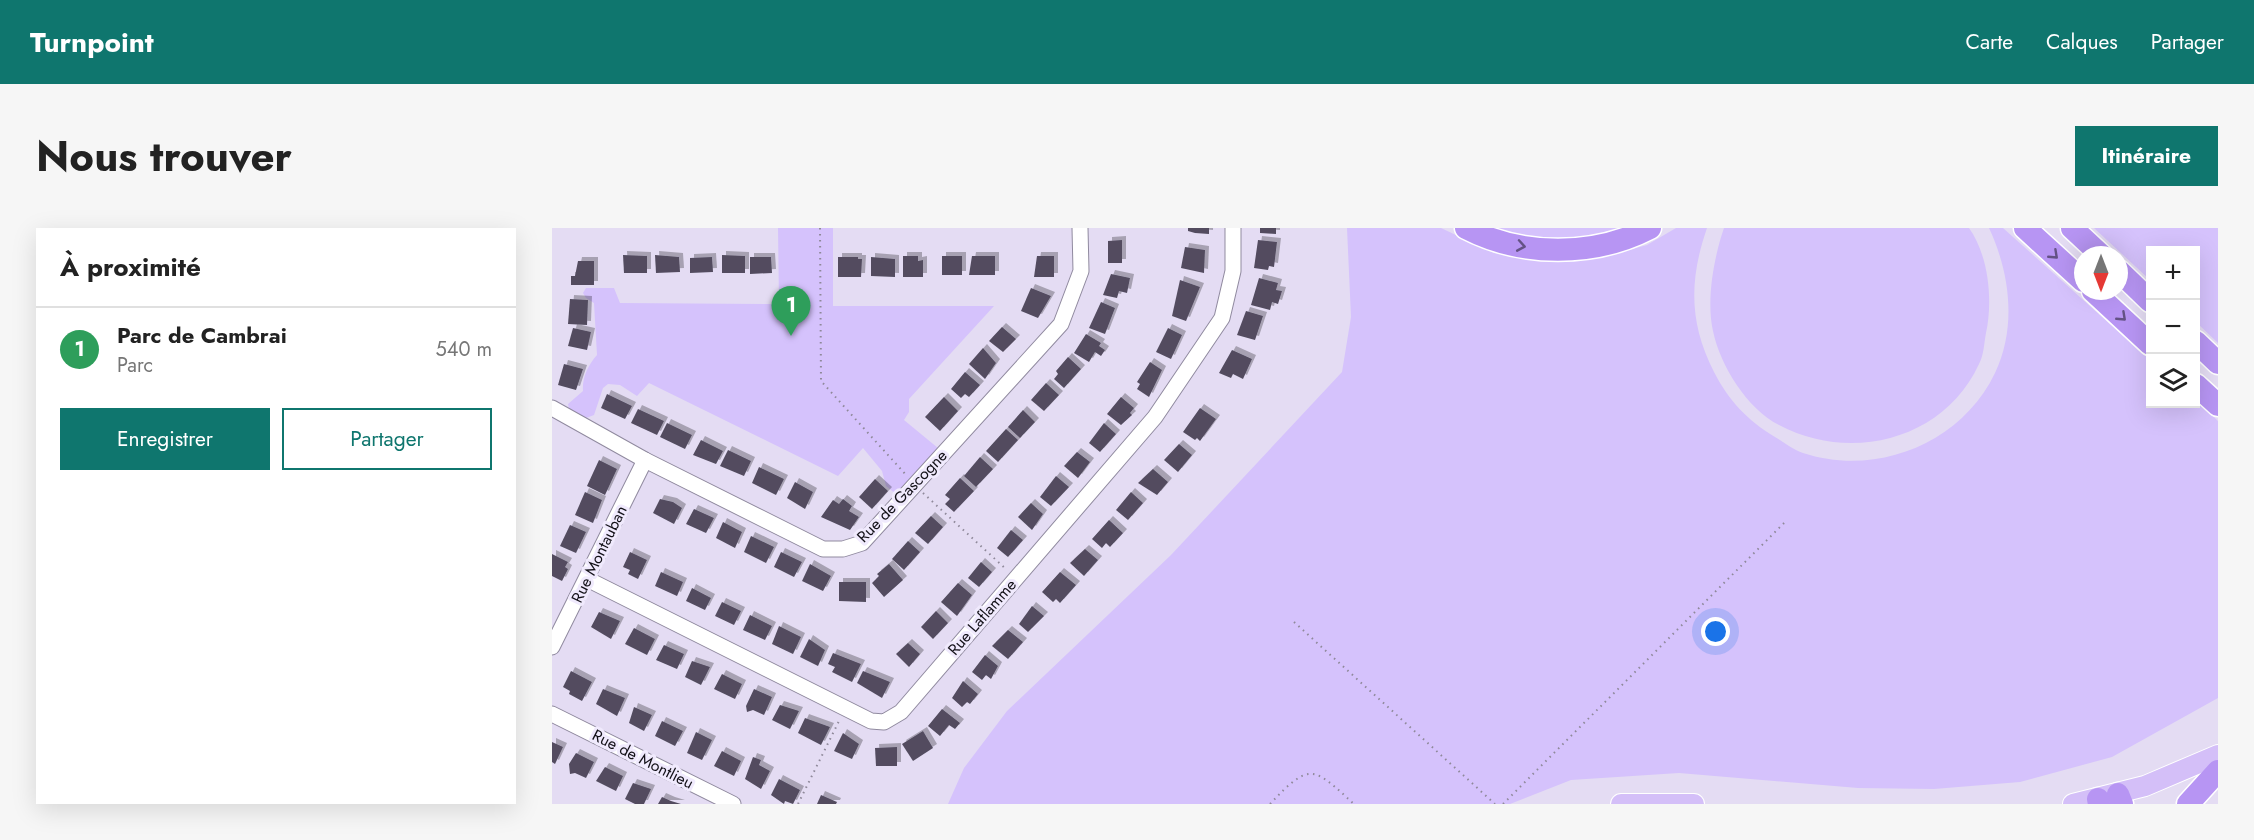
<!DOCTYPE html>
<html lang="fr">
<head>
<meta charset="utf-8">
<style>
  :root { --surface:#fff; --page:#f6f6f6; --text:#222; --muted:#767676; --line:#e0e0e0; --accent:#0f766e }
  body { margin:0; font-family:Jost,sans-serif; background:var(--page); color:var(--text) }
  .controls { position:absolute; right:18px; top:18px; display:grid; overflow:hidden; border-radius:0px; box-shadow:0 6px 24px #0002 }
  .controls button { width:54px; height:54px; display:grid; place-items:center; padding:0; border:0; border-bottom:2px solid var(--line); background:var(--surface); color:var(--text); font:30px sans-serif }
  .compass { position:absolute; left:1522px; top:18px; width:54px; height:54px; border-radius:50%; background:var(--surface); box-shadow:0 6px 24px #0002; rotate:180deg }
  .you { position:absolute; left:1164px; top:404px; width:21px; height:21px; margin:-15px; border:4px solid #fff; border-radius:50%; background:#1a73e8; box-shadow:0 0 0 9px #1a73e833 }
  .badge { display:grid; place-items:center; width:39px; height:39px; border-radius:50%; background:var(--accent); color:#fff; font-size:20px; font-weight:700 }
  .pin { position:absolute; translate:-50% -50px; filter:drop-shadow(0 2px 3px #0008) }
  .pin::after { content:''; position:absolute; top:32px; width:21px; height:18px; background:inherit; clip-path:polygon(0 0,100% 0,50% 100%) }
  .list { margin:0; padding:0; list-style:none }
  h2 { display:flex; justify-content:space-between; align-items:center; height:78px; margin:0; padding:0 24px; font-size:26px }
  h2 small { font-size:20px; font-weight:400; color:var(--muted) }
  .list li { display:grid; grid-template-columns:39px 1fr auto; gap:18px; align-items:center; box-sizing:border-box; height:84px; padding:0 24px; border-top:2px solid var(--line) }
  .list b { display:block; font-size:22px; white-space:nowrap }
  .list p { margin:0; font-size:20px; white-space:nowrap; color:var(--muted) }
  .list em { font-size:20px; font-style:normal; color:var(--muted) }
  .actions { display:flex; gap:12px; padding:18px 24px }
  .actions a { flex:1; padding:14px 0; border:2px solid var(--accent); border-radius:0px; text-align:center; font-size:21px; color:var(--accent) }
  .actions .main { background:var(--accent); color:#fff }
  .icon { flex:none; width:33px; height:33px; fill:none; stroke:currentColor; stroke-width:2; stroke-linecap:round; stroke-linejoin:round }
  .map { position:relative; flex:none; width:1666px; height:576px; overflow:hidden; border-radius:0px }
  header { display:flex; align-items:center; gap:36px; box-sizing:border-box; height:84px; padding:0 30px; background:var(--accent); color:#fff }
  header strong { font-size:28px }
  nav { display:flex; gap:33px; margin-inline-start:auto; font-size:21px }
  .intro { display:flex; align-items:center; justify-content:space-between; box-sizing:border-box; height:144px; padding:0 36px }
  h1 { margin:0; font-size:42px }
  .button { padding:15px 27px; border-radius:0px; background:var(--accent); color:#fff; font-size:21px; font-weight:700 }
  main { display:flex; gap:36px; padding:0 36px }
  aside { flex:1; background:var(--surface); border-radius:0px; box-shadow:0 6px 24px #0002 }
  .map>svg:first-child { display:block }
  .green { fill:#d5c2fc }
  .building { fill:#524c5f; filter:url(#shadow) }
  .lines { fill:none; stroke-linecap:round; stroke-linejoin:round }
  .minor-casing { stroke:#908a9f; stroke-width:17 }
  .major-casing { stroke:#fff; stroke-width:22 }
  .highway-casing { stroke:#fff; stroke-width:25 }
  .path { stroke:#8f899a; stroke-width:2; stroke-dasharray:1.5 4.5; stroke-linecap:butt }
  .minor { stroke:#fff; stroke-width:15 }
  .major { stroke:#d4bff8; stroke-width:20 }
  .highway { stroke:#b795f3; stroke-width:22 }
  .oneway { stroke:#645285 }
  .labels { text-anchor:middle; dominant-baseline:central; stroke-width:6; stroke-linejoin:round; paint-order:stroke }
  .street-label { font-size:16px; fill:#121017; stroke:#f0eafd }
</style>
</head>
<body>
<header>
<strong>Turnpoint</strong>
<nav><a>Carte</a><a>Calques</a><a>Partager</a></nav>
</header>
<div class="intro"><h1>Nous trouver</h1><a class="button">Itinéraire</a></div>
<main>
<aside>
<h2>À proximité<small></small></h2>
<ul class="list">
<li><span class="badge" style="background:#2e9e5b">1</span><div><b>Parc de Cambrai</b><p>Parc</p></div><em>540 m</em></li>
</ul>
<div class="actions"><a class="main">Enregistrer</a><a>Partager</a></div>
</aside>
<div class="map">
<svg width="1666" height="576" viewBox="0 0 1666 576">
  <defs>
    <filter id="shadow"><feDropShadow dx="4" dy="-4" stdDeviation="0" flood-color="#0004"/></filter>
  </defs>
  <rect width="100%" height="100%" fill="#e4dcf3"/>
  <g class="green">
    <path d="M226,0H281V78H442L357,171V184L352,192L392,225L345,267L334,258L330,243L311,220L286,248L97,155L85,168L68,157L56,156L51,160L42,187L34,190L18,185L16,176L31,163C30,150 36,137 45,127L42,75L34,70L31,65L34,60H62L68,75L227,76Z"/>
    <path d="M795,0H889L942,25L1009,33L1051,29L1095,17L1124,0H1155C1137,52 1137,95 1162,144C1177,173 1195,192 1223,209C1232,214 1241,222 1251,225C1324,249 1409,216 1443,145C1465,99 1458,45 1437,0H1451L1598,132V176H1644V172L1666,193V470L1560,529L1468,554L1382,561L1306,560L1127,545L1019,552L958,576H396L412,540L455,483L619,327L790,144L799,89Z"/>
    <path d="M942,0H1069C1032,18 979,16 942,0Z"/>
    <path d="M1172,0H1417C1437,28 1441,73 1434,105C1432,115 1432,127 1427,136C1392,212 1299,235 1227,197C1195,181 1168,137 1161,103C1154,72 1162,29 1172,0Z"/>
    <path d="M1542,0H1666V115L1644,94V22H1598V52Z"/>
  </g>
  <g class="building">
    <path d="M636,0H657V6L643,5L636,3Z"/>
    <path d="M708,0H724V6L708,5Z"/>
    <path d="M570,12V35H556V13Z"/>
    <path d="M706,12L725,14L722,39L717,38L716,42L702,40Z"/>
    <path d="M633,19L653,22L652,45L629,40Z"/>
    <path d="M71,27L95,28V45H72Z"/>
    <path d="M103,27L127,29L128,44L104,45Z"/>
    <path d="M170,27L193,28V45H170Z"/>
    <path d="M351,28H366V33L371,32V49H351Z"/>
    <rect x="390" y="28" width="20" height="19"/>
    <path d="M420,28H443V47H417Z"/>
    <path d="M485,28H502V49H482Z"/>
    <path d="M160,29L161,44L138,45V30Z"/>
    <path d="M198,29H219L220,45L198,46Z"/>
    <path d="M286,29H306V31H310L309,49H286Z"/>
    <path d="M319,29L343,31V49L319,48Z"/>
    <path d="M26,33H42V57H19V48H23Z"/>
    <path d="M559,46L578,50L575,65L567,63L565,70L551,67Z"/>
    <path d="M707,50L726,55L724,62L730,63L726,76L720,74L718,82L699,77Z"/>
    <path d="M628,52L648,59L634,93L620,88Z"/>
    <path d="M479,60L499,68L486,90L469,83Z"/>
    <path d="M18,71L36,72L35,97L16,96Z"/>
    <path d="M549,74L563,80L553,106L537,100Z"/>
    <path d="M694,83L711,88L703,112L685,107Z"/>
    <path d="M450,99L464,111L451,124L437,113Z"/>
    <path d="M21,100L39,104L35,122L16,118Z"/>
    <path d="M616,100L630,107L619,131L604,124Z"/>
    <path d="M534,106L549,115L547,118L553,122L549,128L543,124L537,134L522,125Z"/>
    <path d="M431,120L444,135L433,151L417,136Z"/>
    <path d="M680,122L700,131L691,151L681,146L679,150L667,145Z"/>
    <path d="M516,129L529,141L512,160L502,151L506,146L504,143Z"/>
    <path d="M598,134L610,142L597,169L585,161L588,156L585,154Z"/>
    <path d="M12,136L31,141L24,162L6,157Z"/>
    <path d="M413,144L428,157L417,169L413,166L409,170L399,161Z"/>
    <path d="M494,155L507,167L492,183L479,172Z"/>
    <path d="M55,166L80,178L73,191L49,180Z"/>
    <path d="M392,169L406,183L388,203L373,189Z"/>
    <path d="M569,169L582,180L578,185L580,187L569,197L555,186Z"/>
    <path d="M648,180L664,191L648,213L645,210L643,212L631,204Z"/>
    <path d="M86,181L112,193L105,207L79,195Z"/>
    <path d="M471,182L483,194L468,210L456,199Z"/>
    <path d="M115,195L140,207L133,221L108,209Z"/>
    <path d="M552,195L564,206L548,224L537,215Z"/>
    <path d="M454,201L466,212L446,234L434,223Z"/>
    <path d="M149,212L171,223L164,236L141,227Z"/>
    <path d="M627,216L640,227L626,244L612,232Z"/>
    <path d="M176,222L199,233L192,248L168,238Z"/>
    <path d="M525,224L538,234L526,250L512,238Z"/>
    <path d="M428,229L441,241L424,259L412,248Z"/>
    <path d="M47,232L65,241L53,267L35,258Z"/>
    <path d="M207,239L232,251L224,267L200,255Z"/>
    <path d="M601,241L616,254L605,267L586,255Z"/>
    <path d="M504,248L517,259L499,278L488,269Z"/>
    <path d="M408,250L422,263L402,284L393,276L398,271L393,267Z"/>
    <path d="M323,251L336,263L320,281L307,269Z"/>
    <path d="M243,254L261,264L253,281L235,270Z"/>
    <path d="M33,264L50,272L41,295L23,287Z"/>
    <path d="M579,264L591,275L576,292L564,282Z"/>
    <path d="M108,271L121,274L130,280L122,296L101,285Z"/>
    <path d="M291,271L300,278L297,283L307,289L298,302L269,289L281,272L287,276Z"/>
    <path d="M479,275L491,286L480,302L466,289Z"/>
    <path d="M142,281L162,290L154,305L134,296Z"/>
    <path d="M379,288L391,299L376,316L363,305Z"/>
    <path d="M557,292L571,305L558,319L554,315L550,320L540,311Z"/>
    <path d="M171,294L190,304L183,320L164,310Z"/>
    <path d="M18,297L34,304L24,325L8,318Z"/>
    <path d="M459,302L471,312L456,329L445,320Z"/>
    <path d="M199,308L222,319L214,335L192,324Z"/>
    <path d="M356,313L368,324L352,342L340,331Z"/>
    <path d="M533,321L546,332L532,348L518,335Z"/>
    <path d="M78,324L95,332L86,351L76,346L78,342L71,339Z"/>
    <path d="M229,324L250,334L242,349L222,339Z"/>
    <path d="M0,326L16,334L13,339L16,341L10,353L0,348Z"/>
    <path d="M429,334L440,344L427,359L416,350Z"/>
    <path d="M258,336L279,348L271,363L250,353Z"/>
    <path d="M337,336L351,352L332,369L320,355L327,348L325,346Z"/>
    <path d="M109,344L131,354L125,368L103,358Z"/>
    <path d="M508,344L524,357L508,375L504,371L501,374L490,364Z"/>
    <path d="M287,354H314V374L287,373Z"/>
    <path d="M406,355L420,367L405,388L389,374Z"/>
    <path d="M140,360L159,370L153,382L134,373Z"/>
    <path d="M170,374L189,383L182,397L163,388Z"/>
    <path d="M480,378L492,388L476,404L467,396Z"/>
    <path d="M384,383L396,395L381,411L369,399Z"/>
    <path d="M47,384L68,393L59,411L39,399Z"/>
    <path d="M198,387L220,398L213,412L191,402Z"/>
    <path d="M227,398L249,409L241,426L220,416Z"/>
    <path d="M82,400L103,411L95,427L73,416Z"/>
    <path d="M456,402L471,414L456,431L440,418Z"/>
    <path d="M257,411L273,422L266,438L248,429Z"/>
    <path d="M356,415L368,426L357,439L344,426Z"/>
    <path d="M112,417L132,426L125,441L104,432Z"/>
    <path d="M281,425L309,436L300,454L280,444L283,439L276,436Z"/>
    <path d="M433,427L446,438L439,451L434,447L430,452L420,444Z"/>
    <path d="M140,433L158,439L149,457L133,449Z"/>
    <path d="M19,443L40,454L30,473L17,466L18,463L11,459Z"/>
    <path d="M311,443L338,454L330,470L305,455Z"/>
    <path d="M170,446L190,456L183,471L162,461Z"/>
    <path d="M411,453L426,466L418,476L415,474L410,479L400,470Z"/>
    <path d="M51,461L73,470L65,488L44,476Z"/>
    <path d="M202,461L220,469L212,487L201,482L195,484L194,478Z"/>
    <path d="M228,477L247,483L238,501L220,492Z"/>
    <path d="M82,479L100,487L92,503L77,495Z"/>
    <path d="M390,481L408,495L403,501L397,497L388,508L376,498Z"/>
    <path d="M253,490L278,499L269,517L246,505Z"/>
    <path d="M110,493L131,503L123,518L103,508Z"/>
    <path d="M371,503L381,520L361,533L350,516Z"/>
    <path d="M144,504L160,512L150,532L135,525Z"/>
    <path d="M291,505L307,516L300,531L282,523Z"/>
    <path d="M0,514L11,519L3,536L0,534Z"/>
    <path d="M345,519V538H324L323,520Z"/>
    <path d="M170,523L189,533L182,548L162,538Z"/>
    <path d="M24,525L42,534L34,550L23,545L18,546L17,536Z"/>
    <path d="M201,529L209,532L207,537L218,543L209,561L193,551Z"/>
    <path d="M53,539L71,548L64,563L44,553Z"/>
    <path d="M227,551L248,562L241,576L233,573L232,576L219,567Z"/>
    <path d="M81,555L99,561L92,576H83L73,571Z"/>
    <path d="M269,567L285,574L284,576H265Z"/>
    <path d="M110,569L119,573L129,576H106Z"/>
  </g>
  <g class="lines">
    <defs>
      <g id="minor">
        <path d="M0,180L93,232L271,321H291L310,315L509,96L529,43L528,0"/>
        <path d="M35,351L319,493L332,494L349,484L603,189L670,90L681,43V0"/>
        <path d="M0,419L93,232"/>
        <path d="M0,486L181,576"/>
      </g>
      <g id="major">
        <path d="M1069,576H1142"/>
        <path d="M1521,576L1593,558L1666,527"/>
      </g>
      <g id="highway">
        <path d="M914,0C970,29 1042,29 1098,0"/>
        <path d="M1473,0L1531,53"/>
        <path d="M1520,0L1549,27"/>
        <path d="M1567,43L1598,73"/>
        <path d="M1541,63L1598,116"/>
        <path d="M1644,114L1666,135"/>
        <path d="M1644,157L1666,177"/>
        <path d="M1566,566L1570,576"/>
        <path d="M1546,571L1547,576"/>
        <path d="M1636,576L1666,543"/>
      </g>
    </defs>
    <use href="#minor" class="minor-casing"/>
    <use href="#major" class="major-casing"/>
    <use href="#highway" class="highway-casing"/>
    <g class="path">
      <path d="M268,0L269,153L355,248"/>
      <path d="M371,265L455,342"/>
      <path d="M742,394L943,576"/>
      <path d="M246,576L288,491"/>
      <path d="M718,576C759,532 762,540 802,576"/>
      <path d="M951,576L1233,294"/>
    </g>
    <use href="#minor" class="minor"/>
    <use href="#major" class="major"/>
    <use href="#highway" class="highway"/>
  </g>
  <defs><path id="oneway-chevron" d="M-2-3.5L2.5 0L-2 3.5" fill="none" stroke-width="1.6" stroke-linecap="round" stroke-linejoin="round" transform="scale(1.5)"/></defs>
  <g class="oneway">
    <use href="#oneway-chevron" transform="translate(969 18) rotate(10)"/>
    <use href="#oneway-chevron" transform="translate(1502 27) rotate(43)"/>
    <use href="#oneway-chevron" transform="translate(1570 89) rotate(43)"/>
  </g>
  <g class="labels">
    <g class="street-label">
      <text transform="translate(350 268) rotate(-46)">Rue de Gascogne</text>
      <text transform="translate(47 326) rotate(-64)">Rue Montauban</text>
      <text transform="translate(430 389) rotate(-49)">Rue Laflamme</text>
      <text transform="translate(91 531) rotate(27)">Rue de Montlieu</text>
    </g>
  </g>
</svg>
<div class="controls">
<button>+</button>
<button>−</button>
<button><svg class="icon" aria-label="layers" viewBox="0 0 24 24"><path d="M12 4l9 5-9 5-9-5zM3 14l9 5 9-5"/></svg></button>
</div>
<svg class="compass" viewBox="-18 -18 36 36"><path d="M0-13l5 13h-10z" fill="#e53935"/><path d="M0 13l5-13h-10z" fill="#767676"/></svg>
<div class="you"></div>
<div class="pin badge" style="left:239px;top:108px;background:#2e9e5b">1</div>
</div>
</main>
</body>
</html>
